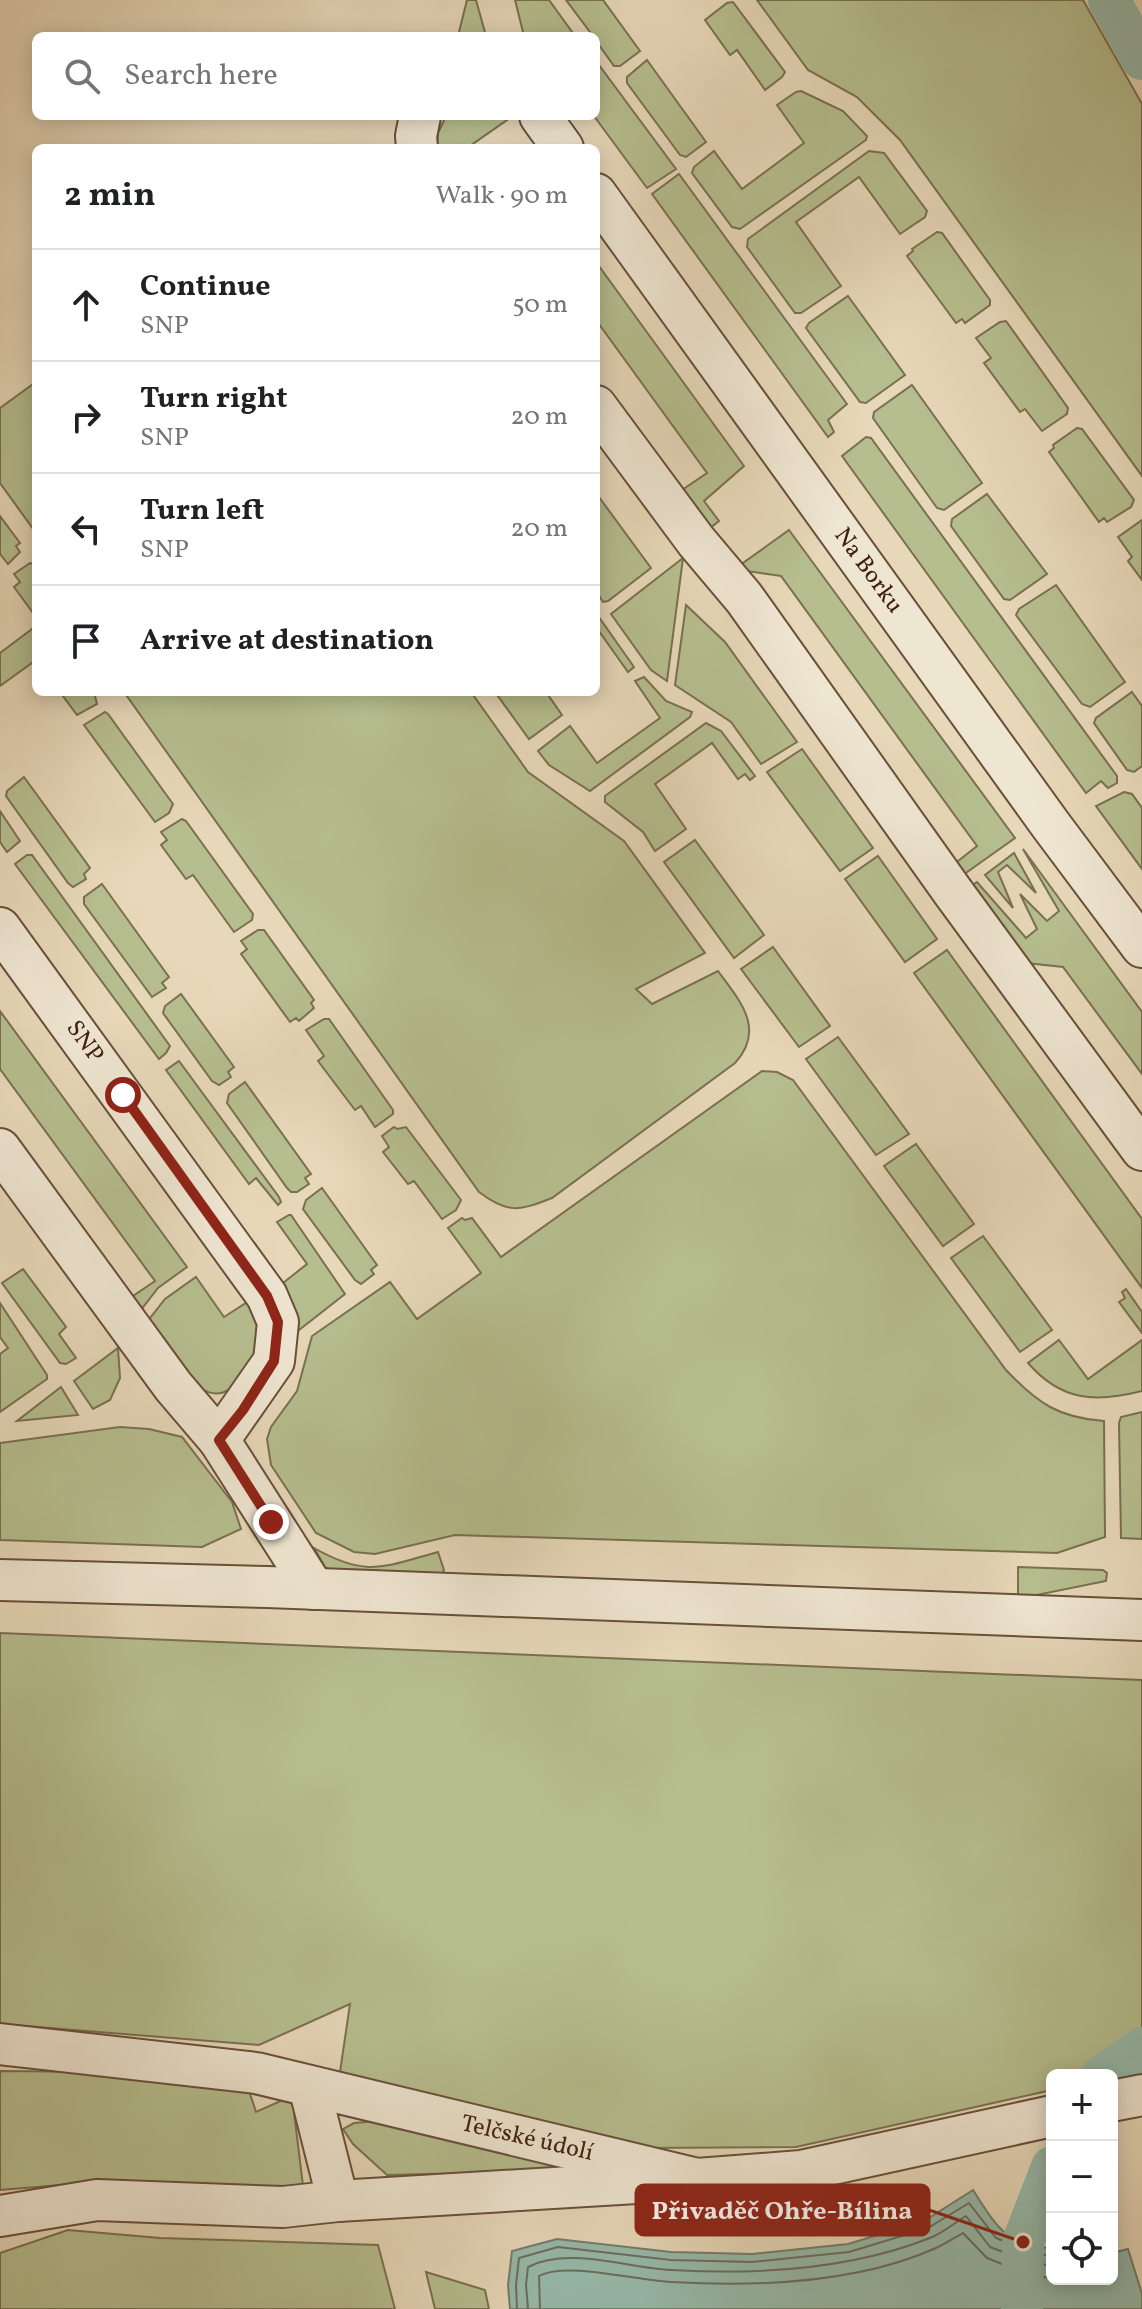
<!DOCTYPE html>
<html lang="en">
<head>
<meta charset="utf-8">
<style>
  :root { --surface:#fff; --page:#f6f6f6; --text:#202124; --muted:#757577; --line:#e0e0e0 }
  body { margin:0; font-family:Vollkorn,serif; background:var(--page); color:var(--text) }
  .controls { position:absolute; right:24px; bottom:24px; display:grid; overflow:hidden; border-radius:12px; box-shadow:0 4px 20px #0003 }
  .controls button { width:72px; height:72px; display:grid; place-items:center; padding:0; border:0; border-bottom:2px solid var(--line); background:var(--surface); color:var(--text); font:40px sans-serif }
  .stop { position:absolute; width:24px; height:24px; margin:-18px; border:6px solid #8f2418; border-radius:50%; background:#fff }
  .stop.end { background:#8f2418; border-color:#fff; box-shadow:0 2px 8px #0008 }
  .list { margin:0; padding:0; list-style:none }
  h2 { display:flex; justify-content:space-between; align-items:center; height:104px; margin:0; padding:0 32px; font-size:34px }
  h2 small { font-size:26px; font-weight:400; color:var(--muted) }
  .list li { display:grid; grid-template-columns:52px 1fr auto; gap:24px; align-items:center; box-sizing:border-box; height:112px; padding:0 32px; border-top:2px solid var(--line) }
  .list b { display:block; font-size:30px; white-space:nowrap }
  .list p { margin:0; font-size:26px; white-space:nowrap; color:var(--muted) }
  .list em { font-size:26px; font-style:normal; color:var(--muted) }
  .icon { flex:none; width:44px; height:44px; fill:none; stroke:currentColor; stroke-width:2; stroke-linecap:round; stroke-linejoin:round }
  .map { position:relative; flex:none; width:1142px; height:2309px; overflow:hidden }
  .search { position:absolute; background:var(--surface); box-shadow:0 4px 20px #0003; left:32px; top:32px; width:568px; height:88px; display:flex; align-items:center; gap:20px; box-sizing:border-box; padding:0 28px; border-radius:12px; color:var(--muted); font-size:30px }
  .panel { position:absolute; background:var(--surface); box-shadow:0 4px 20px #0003; left:32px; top:144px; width:568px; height:552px; border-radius:12px }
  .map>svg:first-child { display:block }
  .green { fill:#b6be8f; stroke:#7a7050; stroke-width:2 }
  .water { fill:#97baab; stroke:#747d6d; stroke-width:2 }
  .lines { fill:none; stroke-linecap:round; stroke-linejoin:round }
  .shore { stroke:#6b6e5e; stroke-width:2 }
  .canal { stroke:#97baab; stroke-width:42 }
  .minor-casing { stroke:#694f3a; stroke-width:44 }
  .minor { stroke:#efe6d2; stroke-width:40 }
  .route { stroke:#8f2418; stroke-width:10 }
  .labels { text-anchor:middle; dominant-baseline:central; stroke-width:8; stroke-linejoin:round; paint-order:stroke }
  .street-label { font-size:24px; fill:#3f2110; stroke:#efe6d2 }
  .leader { fill:none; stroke:#8f2418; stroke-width:3 }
  .callout-dot { fill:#8f2418; stroke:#efe6d2; stroke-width:3 }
  .callout { fill:#8f2418; stroke:#8f2418; stroke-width:3 }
  .callout-label { font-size:26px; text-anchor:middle; font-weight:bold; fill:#fff }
</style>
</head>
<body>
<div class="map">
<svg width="1142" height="2309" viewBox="0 0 1142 2309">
  <rect width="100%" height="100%" fill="#e7d8b9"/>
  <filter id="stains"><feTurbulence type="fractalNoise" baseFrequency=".0025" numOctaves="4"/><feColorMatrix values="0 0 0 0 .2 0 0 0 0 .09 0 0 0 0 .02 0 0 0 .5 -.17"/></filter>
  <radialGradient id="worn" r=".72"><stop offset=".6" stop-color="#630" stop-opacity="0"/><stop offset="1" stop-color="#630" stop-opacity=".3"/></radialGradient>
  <g class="green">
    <path d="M467,0H476L486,36H458Z"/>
    <path d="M515,0H549L575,36H524Z"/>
    <path d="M566,0H603L640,51L620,66H614L596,41V36H593Z"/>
    <path d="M757,0H1083L1142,104V476L900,140L857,97L808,70Z"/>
    <path d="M733,2L785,72L782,77L765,90L737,50L730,55L705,20L727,3Z"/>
    <path d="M647,60L706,142L686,157L680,155L627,83V77Z"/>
    <path d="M596,61L676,169L647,188L594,116Z"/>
    <path d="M801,91L843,111L867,136L866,140L740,229L732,227L692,173L694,167L714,151L742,189L804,143L777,105L796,92Z"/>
    <path d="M446,116H513L467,148H437L438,133Z"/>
    <path d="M869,151L884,153L927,211L925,217L900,234L859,177L796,222L841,286L801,313H795L747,247L748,239Z"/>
    <path d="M679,174L847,404L828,420L834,432L828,437L652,194Z"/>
    <path d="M937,232L942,233L990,300V305L965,323L962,319L956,323L907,256L913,251L912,249Z"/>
    <path d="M596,262L744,466L704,501L719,521L710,528L682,490L707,473L596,320Z"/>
    <path d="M848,296L905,375L866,403L860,402L806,328L809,323Z"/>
    <path d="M1006,321L1068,408L1067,414L1042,431L1025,409L1020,412L984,363L991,358L976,338L1000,322Z"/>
    <path d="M36,382V533L0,483V408Z"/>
    <path d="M912,385L982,483L944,510L937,508L873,418L874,412Z"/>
    <path d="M1077,428L1082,429L1134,500L1131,507L1107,522L1104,518L1099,522L1049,452L1054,448L1053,445Z"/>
    <path d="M866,437L871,438L1117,776V783L1108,788L1101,781L1086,793L842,456Z"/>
    <path d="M596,493L651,568L608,601L603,602L596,591Z"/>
    <path d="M987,494L1047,574L1010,600L1004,599L951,526L952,519Z"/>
    <path d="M0,516L20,543L16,546L20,552L8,564L0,554Z"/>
    <path d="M1142,520V580L1128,561L1132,557L1118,537Z"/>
    <path d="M789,530L1015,838L963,875L953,865L977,846L781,576L740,570L743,563Z"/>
    <path d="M683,558L667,681L651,670L611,614Z"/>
    <path d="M30,563L36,565V617L14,587L20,582L14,574Z"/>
    <path d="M1056,585L1125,682L1090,707L1082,704L1016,615L1019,609Z"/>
    <path d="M686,605L725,642L797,742L761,764L731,722L675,685Z"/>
    <path d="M596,613L634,667L628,672L596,627Z"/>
    <path d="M36,626V660L0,686V653Z"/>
    <path d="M644,677L666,701L692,712L690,717L590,791L549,765L538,751L570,726L597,763L660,718L635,681Z"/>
    <path d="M60,692H94L97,704L77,715Z"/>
    <path d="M124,692H471L528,772L624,841L705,953L636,989L652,1004L718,971C740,1001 766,1029 735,1063L552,1198C519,1211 508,1214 479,1192Z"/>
    <path d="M495,692H546L562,715L529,739Z"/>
    <path d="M1132,692L1142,706V766L1134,772L1127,770L1094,723L1096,718Z"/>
    <path d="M105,712L108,714L173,804L169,813L155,822L84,725Z"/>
    <path d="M706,723L721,731L755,776L750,780L745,774L738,779L712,743L655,784L686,829L655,851L643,832L605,802V796Z"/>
    <path d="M802,749L873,848L840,871L767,772Z"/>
    <path d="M24,777L90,868L84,874L86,879L73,887L68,883L6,796L7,791Z"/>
    <path d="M1124,792L1132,794L1142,808V869L1096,806Z"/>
    <path d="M0,811L20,841L7,852L0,842Z"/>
    <path d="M182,819L186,821L253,914L252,920L234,932L193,875L186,879L161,845L167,840L161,832Z"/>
    <path d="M695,840L764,935L734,958L664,862Z"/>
    <path d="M1023,849L1142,1012V1074L1063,967L1026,963L971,886L977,882L1026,938L1037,929L1020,894L1047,921L1059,911Z"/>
    <path d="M1014,853L1036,893L1007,865L998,872L1013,908L985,875Z"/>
    <path d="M27,855H32L170,1046L166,1053L159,1059L15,864Z"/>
    <path d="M878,856L937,939L905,962L845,879Z"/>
    <path d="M102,884L169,977L162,983L166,988L152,997L84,904V897Z"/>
    <path d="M258,930H264L314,1000L311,1003L314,1008L299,1021L296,1018L290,1022L241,954L247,949L241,941Z"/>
    <path d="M773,947L830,1026L799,1047L741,969Z"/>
    <path d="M947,950L1142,1219V1288L914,973Z"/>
    <path d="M181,994L234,1067L228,1072L231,1077L219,1085L212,1081L163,1013L165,1006Z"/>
    <path d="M0,1011L187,1267L158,1288L140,1311L130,1298L155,1281L0,1069Z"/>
    <path d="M324,1019H329L393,1110V1114L375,1127L361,1106L355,1110L318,1061L324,1056L306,1030Z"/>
    <path d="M838,1037L909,1134L876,1155L806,1059Z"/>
    <path d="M179,1061L279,1197L281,1202L278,1205L256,1178L249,1184L166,1070Z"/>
    <path d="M762,1071L777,1072L793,1080L1006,1370C1037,1403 1059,1418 1104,1421L1105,1537L1057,1553L455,1535L375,1554L354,1552L316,1533L271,1465L267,1439L271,1427L297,1391L312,1336L390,1282L417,1319L481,1273L448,1228L462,1218L465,1220L472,1218L501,1257Z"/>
    <path d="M245,1082L311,1174L305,1178L309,1184L297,1192H291L287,1188L227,1103L229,1094Z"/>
    <path d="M394,1127L397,1129L406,1127L461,1200L456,1210L442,1219L414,1181L408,1184L383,1152L389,1147L382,1136Z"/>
    <path d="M916,1144L974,1224L943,1246L884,1166Z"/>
    <path d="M322,1188L377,1265L371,1270L374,1274L361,1284L355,1280L303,1209L306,1200Z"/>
    <path d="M289,1215H291L345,1294L299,1330L290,1298L283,1283L307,1264L277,1222Z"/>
    <path d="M983,1236L1052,1330L1020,1352L951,1258Z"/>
    <path d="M23,1269L66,1327L59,1334L76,1358L66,1364L60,1363L2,1283Z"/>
    <path d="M196,1277L224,1317L249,1301C256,1313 262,1327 260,1342C256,1364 231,1407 202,1389C190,1381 158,1336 147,1322L165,1299Z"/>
    <path d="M1126,1289L1142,1312V1333L1119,1302L1125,1298L1122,1292Z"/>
    <path d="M0,1303L47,1375V1379L0,1412V1354L8,1348L0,1337Z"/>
    <path d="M1059,1340L1088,1379L1142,1340V1391C1095,1403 1061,1401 1028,1363Z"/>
    <path d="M118,1348L120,1378L110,1400L93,1409L74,1381Z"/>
    <path d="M61,1387L78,1415L17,1421Z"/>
    <path d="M1142,1412V1539L1121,1538L1119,1423L1121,1417Z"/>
    <path d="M120,1427L149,1429L182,1437L232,1502L241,1529L202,1547L0,1540V1443Z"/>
    <path d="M314,1548C367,1578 383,1567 438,1552L444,1570L441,1577L338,1575L325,1567Z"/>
    <path d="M1018,1567L1103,1570L1107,1573L1106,1581L1022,1598L1018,1594Z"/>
    <path d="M0,1633L1142,1680V2031L1078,2075H1052V2090L796,2147L641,2148L340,2072L350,2004L259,2045L0,2024Z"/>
    <path d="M0,2071L103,2072L247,2085L256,2112L292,2096L303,2186L266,2191L73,2184L0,2190Z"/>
    <path d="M379,2121L586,2170L387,2175L353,2144L343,2129L354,2123Z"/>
    <path d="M68,2230L160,2238L378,2245L395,2309H0V2253Z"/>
    <path d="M426,2272L485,2290L489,2309H435Z"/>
  </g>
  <path class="water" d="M973,2190C995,2224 1006,2247 1052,2248V2279H1112V2253L1128,2249L1142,2294V2309H510L508,2285L512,2251L557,2239L671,2252L752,2254L848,2244L924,2221Z"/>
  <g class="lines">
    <g class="shore">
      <path d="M517,2309L516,2285L519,2258L558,2247L671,2260L752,2262L849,2252L928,2228L969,2203L996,2238L1038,2255H1052"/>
      <path d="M528,2309L526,2285L528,2267C568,2246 628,2268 672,2270C758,2275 849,2270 930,2238C943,2233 954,2223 966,2216L990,2247L1035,2264L1052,2265"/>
      <path d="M540,2309L539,2276C566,2261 638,2281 671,2282C756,2287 858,2283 936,2248C945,2244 954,2238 963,2233L987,2258L1032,2276L1052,2278"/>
    </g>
    <g class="canal">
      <path d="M1109,0L1142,59"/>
      <path d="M1103,2075L1142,2048"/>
      <path d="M1022,2309L1023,2242L1052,2167"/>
    </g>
    <defs>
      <g id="minor">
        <path d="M540,116L563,148"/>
        <path d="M417,148L416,136L420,116"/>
        <path d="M596,194L1050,824L1142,947"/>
        <path d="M596,406L696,541L744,598L953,892L1142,1150"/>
        <path d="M0,928L267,1296L278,1322L274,1361L219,1440"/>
        <path d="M0,1149L173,1386L219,1440L314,1589"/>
        <path d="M0,1580L267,1587L1142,1620"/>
        <path d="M0,2044L256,2073L697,2179L801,2171L1052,2116"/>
        <path d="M309,2086L338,2201"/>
        <path d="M1112,2101L1142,2095"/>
        <path d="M0,2216L97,2200L283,2207L338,2201L653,2182"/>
      </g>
    </defs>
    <use href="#minor" class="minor-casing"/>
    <use href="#minor" class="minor"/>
  </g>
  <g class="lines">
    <path class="route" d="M123,1095L267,1296L278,1322L274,1361L243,1410L219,1440L271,1522"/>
  </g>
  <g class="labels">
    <g class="street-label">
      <text transform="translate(868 571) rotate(54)">Na Borku</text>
      <text transform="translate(84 1042) rotate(54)">SNP</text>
      <text transform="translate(527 2139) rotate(13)">Telčské údolí</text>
    </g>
  </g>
  <path class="leader" d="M1023 2242L929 2210"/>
  <circle class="callout-dot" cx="1023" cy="2242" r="8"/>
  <rect class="callout" x="636" y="2185" width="293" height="50" rx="8"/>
  <g class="callout-label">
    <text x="782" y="2219">Přivaděč Ohře-Bílina</text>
  </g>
  <rect width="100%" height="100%" filter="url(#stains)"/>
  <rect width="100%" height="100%" fill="url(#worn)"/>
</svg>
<div class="controls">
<button>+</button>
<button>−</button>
<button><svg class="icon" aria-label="locate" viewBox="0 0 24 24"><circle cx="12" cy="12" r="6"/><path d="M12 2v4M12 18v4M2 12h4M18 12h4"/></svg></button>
</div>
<div class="stop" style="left:123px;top:1095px"></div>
<div class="stop end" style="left:271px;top:1522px"></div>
<div class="search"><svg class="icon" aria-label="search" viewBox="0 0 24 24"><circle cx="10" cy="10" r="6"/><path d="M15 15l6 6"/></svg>Search here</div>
<section class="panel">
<h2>2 min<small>Walk · 90 m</small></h2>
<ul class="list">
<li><svg class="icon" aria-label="ahead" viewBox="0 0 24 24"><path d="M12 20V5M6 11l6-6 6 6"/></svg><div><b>Continue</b><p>SNP</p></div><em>50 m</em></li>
<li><svg class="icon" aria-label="right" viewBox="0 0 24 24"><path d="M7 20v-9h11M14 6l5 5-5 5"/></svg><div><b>Turn right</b><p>SNP</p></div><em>20 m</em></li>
<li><svg class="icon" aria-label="left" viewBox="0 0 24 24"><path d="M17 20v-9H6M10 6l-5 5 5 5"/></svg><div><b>Turn left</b><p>SNP</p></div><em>20 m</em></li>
<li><svg class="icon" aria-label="arrive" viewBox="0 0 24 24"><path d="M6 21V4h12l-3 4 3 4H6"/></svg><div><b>Arrive at destination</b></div></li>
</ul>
</section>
</div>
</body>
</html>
